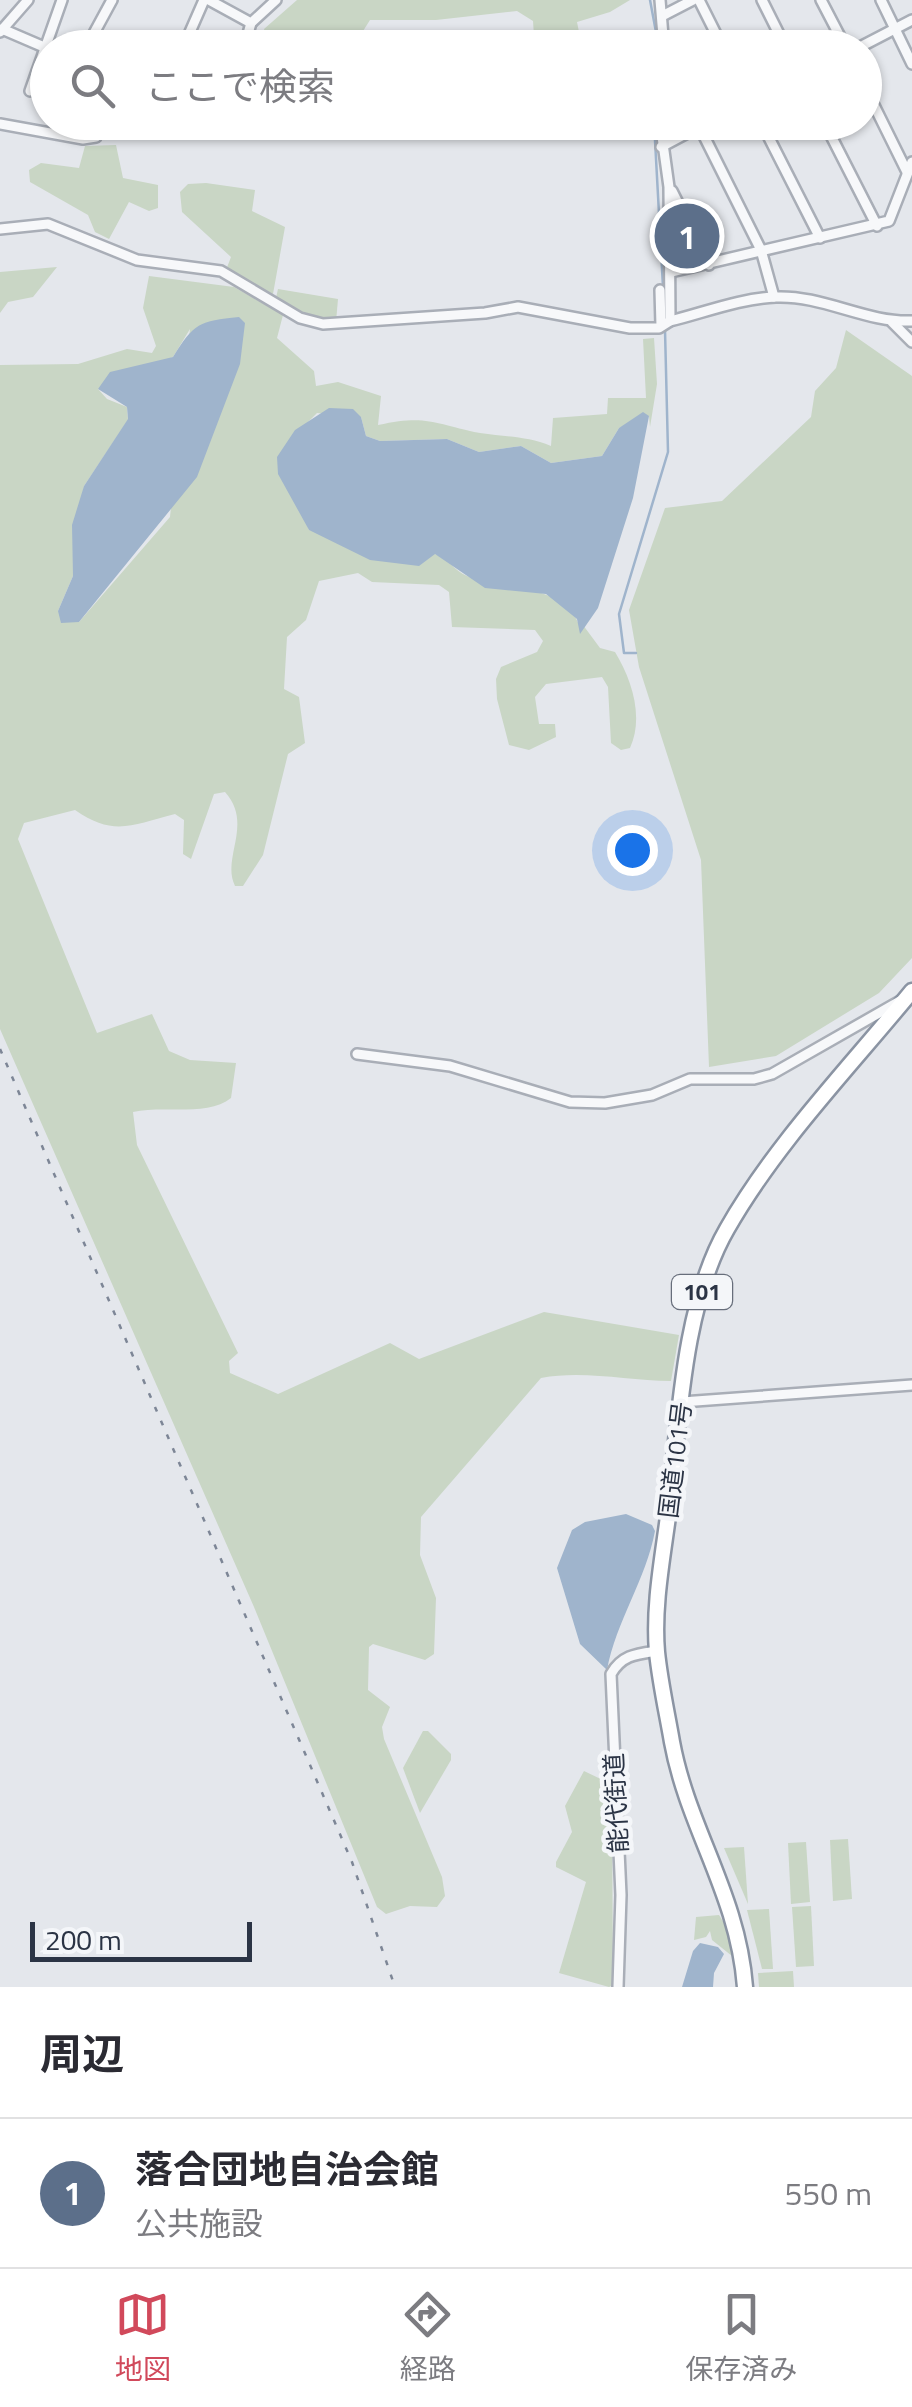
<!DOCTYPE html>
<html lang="ja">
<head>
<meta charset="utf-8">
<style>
  :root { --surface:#fff; --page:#f2f2f3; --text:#2b2b33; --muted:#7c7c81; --line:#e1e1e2; --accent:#d1495b }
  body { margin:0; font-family:"Titillium Web","Noto Sans JP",sans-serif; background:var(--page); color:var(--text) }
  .scale { position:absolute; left:30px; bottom:25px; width:222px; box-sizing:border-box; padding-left:10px; border:5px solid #2b3445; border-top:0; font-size:28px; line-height:35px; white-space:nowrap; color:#2b3445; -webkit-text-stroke:8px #f4f6f9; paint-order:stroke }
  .you { position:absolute; left:632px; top:850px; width:35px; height:35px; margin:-25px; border:8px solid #fff; border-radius:50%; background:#1a73e8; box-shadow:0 0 0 15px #1a73e833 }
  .badge { display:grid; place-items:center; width:65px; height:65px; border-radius:50%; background:var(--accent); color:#fff; font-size:32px; font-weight:700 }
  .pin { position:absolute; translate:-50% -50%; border:5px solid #fff; box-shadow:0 2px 10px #0006 }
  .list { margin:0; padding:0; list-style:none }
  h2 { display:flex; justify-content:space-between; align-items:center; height:130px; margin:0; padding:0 40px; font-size:42px }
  h2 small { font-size:32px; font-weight:400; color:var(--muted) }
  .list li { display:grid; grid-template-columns:65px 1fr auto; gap:30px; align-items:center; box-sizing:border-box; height:150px; padding:0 40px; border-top:2px solid var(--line) }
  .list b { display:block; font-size:38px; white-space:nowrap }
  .list p { margin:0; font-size:32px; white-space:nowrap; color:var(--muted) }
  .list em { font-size:32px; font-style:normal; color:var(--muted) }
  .icon { flex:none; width:55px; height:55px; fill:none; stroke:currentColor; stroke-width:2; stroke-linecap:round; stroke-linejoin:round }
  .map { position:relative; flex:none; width:912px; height:1987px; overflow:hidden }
  .search { position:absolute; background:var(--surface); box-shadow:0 2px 8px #0004; left:30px; right:30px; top:30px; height:110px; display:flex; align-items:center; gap:25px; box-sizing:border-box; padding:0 35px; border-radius:55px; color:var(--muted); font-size:38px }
  .sheet { height:280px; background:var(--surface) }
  nav { display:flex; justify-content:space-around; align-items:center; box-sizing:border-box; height:140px; border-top:2px solid var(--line); background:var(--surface); font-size:28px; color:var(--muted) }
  nav a { display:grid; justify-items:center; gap:5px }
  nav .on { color:var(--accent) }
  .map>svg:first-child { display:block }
  .green { fill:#c9d6c5; fill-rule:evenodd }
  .water { fill:#9fb4cc }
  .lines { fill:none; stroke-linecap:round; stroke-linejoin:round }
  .stream { stroke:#9fb4cc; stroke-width:2.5 }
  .minor-casing { stroke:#a9aeb7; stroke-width:14 }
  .highway-casing { stroke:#8b94a3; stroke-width:19 }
  .minor { stroke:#f7f8fa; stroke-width:9 }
  .highway { stroke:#fff; stroke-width:14 }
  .rail { stroke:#7d8696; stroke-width:2.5; stroke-dasharray:5 10; stroke-linecap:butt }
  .labels { text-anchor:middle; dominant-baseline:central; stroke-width:9; stroke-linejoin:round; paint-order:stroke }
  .shield { fill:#f4f6f9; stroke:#676e7b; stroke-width:2.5 }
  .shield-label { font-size:22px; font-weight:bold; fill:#2b3445 }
  .street-label { font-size:25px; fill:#2b3445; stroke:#f4f6f9 }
</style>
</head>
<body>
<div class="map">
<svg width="912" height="1987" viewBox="0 0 912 1987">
  <rect width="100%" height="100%" fill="#e4e7ec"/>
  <g class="green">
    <path d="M297,0H630L610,12L577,22L582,47H484L534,36L533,21L517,11L436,20H370L353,47L268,43L264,29Z"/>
    <path d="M116,145L123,178L158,185V208L149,211L129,202L109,239L95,232L88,215L30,182L29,170L41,163L79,168L85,146Z"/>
    <path d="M206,183L255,190L252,211L285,227L273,294L226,270L231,257L182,212L180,192L188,184Z"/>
    <path d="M57,267L33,297L8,302L0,313V272Z"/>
    <path d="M149,276L234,287L283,315L277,338L314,371L316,386L338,382L381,396L378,425C428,414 434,424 480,433C506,437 527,436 551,446L553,418L607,414L608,398H646L643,339L654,338L657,384L650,427L649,416L619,428L602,456L551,463L521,446L479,452L447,439L380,441L366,436L361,417L317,413C256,473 282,461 309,530L435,554C449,558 454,571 467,576C504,594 568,580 581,631L583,625L600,648L615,652C632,680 644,717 630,748L621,750L611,743L608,687L602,677L546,684L535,697L539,724H555L556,737L529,750L509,745L497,699L496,679L501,667L537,652L543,641L535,630L452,627L449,592L439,585L372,582L358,573L319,581L306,620L287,637L284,689L299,697L305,743L288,754L263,855L243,886H235C221,858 254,824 225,792L214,794L191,859L183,854L184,820L175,814C132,825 114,837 75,810L24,823L18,839L97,1033L152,1014L169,1051L190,1060L236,1063L231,1098C208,1117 162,1105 133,1112L137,1145L238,1353L229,1361L230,1373L278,1394L390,1343L419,1359L544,1312L679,1335L671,1381C628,1381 584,1370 541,1378L421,1517L420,1555L436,1598L434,1654L425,1660L373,1644L369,1647L368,1690L390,1707L382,1727L384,1739L442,1877L445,1896L437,1907L410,1906L386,1914L377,1907L254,1607L0,1029V365L78,364L127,349L152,353L156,346L143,308ZM190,329L170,517L79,622L58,611L73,576L84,486L128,420L127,407L107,399L98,389L173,357Z"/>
    <path d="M278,289L338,299L336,322L302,315L276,298Z"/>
    <path d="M846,330L912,376V958L879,993L776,1056L709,1067L701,860L639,667L629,610L665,508L722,501L811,417L815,391L836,368Z"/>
    <path d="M423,1731H428L451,1754V1760L420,1813L403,1768Z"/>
    <path d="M584,1771L609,1783L612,1805L613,1985L609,1987L559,1973L586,1882L556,1867V1862L572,1832L565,1806Z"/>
    <path d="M848,1839L852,1899L833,1901L830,1840Z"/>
    <path d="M806,1842L810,1902L791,1904L788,1843Z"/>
    <path d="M744,1847L748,1904L724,1848Z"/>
    <path d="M811,1906L814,1966L796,1967L792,1907Z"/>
    <path d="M769,1909L773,1969H762L747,1910Z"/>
    <path d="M719,1915L729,1931L732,1956L712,1940L710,1931L706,1937L694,1940L696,1917Z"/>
    <path d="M793,1971L794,1987H759L758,1973Z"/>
  </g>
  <g class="water">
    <path d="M239,317L245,323L240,364L197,477L79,622L61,623L58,611L73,576L72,525L84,486L128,419L127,407L98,389L110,372L173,357C194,323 199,321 239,317Z"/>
    <path d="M329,408L353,409L361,417L366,436L380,441L447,439L479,452L521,446L551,463L602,456L619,428L643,412L649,416L633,498L598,608L580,634L577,619L546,594L485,588L435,554L419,566L370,560L309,530L278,474L277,457L295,430Z"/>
    <path d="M626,1514L652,1525L655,1531C646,1580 616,1621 607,1670L580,1644L557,1568L572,1530L585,1522Z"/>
    <path d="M700,1943L718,1947L724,1954L714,1973L713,1987H682L693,1951Z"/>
  </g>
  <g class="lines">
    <g class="stream">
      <path d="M650,0L659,48"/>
      <path d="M654,122L663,287"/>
      <path d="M636,653H624L619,614L668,452L665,330"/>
    </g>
    <defs>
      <g id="minor">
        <path d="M209,0L251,23L276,0"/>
        <path d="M660,0L664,48"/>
        <path d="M699,0L723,48"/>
        <path d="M762,0L786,48"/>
        <path d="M821,0L846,48"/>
        <path d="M881,0L912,64"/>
        <path d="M664,15L693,0"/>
        <path d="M2,29L44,47"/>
        <path d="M0,32L28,0"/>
        <path d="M86,48L112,0"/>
        <path d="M183,48L204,0"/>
        <path d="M244,48L251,23"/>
        <path d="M858,48L912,20"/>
        <path d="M864,85L907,172"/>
        <path d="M30,91L62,0"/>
        <path d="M660,122L669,187L670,321"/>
        <path d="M697,122L761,250L774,297"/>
        <path d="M761,122L820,238"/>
        <path d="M824,122L877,226"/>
        <path d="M0,124L83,139L96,137L92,122"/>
        <path d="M661,147L708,122"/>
        <path d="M672,191L709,265"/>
        <path d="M0,229L48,224L137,260L221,271L300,318L323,324L485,313L518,307L630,328H659L670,321C703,313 741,298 776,297C823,295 866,323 912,321"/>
        <path d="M671,272L889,221L912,162"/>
        <path d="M660,290L661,326"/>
        <path d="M892,322L912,342"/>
        <path d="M357,1054L450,1066L570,1102L605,1103L652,1095L690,1079H754L772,1074L900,1001"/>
        <path d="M682,1402L912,1385"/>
        <path d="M618,1987L621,1895L611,1674C622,1655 636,1654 657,1651"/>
      </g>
      <path id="highway" d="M745,1987C738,1894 688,1829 672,1742C667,1713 660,1682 657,1652C653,1605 663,1556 669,1509C679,1423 683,1305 727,1229C776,1143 849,1068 912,991"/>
    </defs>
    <use href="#minor" class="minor-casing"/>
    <use href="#highway" class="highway-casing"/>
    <use href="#minor" class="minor"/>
    <use href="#highway" class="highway"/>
    <path class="rail" d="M0,1049L352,1862L395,1987"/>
  </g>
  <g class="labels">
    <rect class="shield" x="672" y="1275" width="60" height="34" rx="8"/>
    <g class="shield-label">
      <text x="702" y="1292">101</text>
    </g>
    <g class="street-label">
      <text transform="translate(675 1460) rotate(-83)">国道101号</text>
      <text transform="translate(616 1803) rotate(-93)">能代街道</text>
    </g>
  </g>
</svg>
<div class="scale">200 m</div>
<div class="you"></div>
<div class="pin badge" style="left:687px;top:236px;background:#5c6f8a">1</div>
<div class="search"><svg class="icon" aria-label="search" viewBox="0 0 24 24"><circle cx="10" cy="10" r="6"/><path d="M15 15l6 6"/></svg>ここで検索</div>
</div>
<section class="sheet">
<h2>周辺<small></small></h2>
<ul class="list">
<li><span class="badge" style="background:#5c6f8a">1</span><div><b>落合団地自治会館</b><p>公共施設</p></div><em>550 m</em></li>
</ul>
</section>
<nav>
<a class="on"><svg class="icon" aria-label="map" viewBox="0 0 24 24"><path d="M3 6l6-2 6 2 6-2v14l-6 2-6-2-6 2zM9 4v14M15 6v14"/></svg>地図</a>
<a><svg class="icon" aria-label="directions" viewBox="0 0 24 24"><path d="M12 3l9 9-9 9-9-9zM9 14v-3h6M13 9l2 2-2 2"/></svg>経路</a>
<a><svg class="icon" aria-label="saved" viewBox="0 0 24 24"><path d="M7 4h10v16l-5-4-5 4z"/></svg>保存済み</a>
</nav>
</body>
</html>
